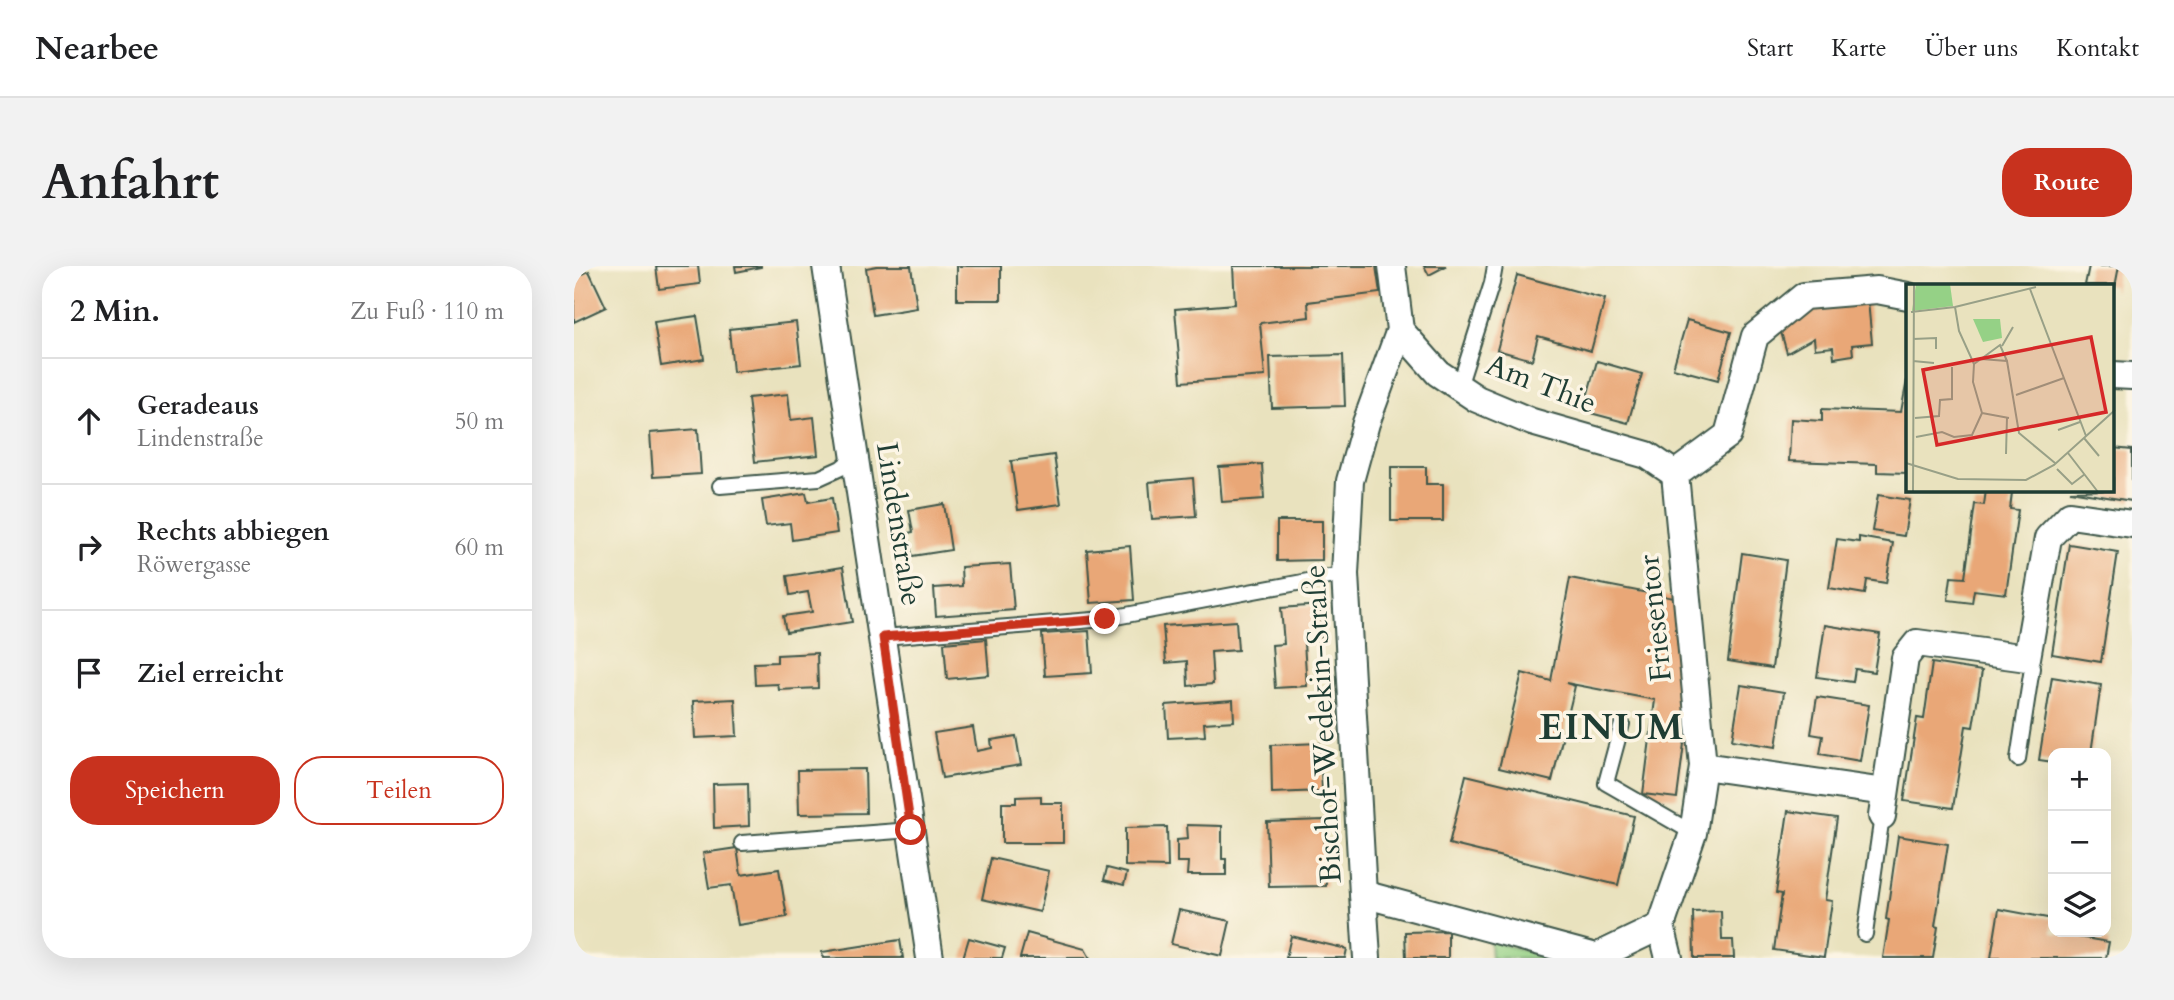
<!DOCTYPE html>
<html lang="de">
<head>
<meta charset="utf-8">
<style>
  :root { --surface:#fff; --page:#f2f2f2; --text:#202124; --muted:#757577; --line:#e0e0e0; --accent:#c8321e }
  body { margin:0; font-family:Cardo,serif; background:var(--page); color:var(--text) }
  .controls { position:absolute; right:21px; bottom:21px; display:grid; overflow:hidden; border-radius:14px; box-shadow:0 7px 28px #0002 }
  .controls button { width:63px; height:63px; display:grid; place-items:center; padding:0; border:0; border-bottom:2px solid var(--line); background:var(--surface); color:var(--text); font:35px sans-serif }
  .stop { position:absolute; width:21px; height:21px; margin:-16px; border:5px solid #c8321e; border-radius:50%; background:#fff }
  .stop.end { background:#c8321e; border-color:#fff; box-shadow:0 2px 7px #0008 }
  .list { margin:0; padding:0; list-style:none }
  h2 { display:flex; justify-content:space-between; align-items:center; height:91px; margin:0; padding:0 28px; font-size:30px }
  h2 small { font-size:23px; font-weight:400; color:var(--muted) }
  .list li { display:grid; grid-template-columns:46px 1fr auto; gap:21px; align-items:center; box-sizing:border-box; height:126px; padding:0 28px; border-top:2px solid var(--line) }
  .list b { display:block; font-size:26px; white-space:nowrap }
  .list p { margin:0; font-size:23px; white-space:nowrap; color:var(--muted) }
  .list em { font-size:23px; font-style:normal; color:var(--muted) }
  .actions { display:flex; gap:14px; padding:21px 28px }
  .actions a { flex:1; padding:16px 0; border:2px solid var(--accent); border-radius:28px; text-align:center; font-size:24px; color:var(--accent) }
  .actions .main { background:var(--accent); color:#fff }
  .icon { flex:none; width:38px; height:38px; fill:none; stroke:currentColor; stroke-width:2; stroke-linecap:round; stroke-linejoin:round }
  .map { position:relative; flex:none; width:1558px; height:692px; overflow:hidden; border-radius:28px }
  header { display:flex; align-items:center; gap:42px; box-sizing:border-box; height:98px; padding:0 35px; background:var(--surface); border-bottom:2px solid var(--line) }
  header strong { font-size:33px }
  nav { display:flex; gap:38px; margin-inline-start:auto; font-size:24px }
  .intro { display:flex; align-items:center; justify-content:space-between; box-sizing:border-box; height:168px; padding:0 42px }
  h1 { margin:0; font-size:49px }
  .button { padding:18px 32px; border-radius:28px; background:var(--accent); color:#fff; font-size:24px; font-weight:700 }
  main { display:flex; gap:42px; padding:0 42px }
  aside { flex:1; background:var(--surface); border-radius:28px; box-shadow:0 7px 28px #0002 }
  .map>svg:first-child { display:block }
  .park { fill:#95d186; stroke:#5a875d; stroke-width:2 }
  .building { fill:#e9a777 }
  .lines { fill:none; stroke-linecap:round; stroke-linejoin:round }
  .service-casing { stroke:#3d5649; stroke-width:18 }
  .minor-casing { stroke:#3d5649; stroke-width:30 }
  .service { stroke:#fff; stroke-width:14 }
  .minor { stroke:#fff; stroke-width:26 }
  .route { stroke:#c8321e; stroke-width:9 }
  .labels { text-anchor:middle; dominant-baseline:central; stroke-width:7; stroke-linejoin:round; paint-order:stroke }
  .street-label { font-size:30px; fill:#1f3d34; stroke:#fcf5e5 }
  .district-label { font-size:37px; font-weight:bold; letter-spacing:2px; fill:#1f3d34; stroke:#fcf5e5 }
  .inset-road { fill:none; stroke:#98a087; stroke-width:2 }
  .view { fill:#d62828; fill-opacity:0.15; stroke:#d62828; stroke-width:3.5 }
  .inset-edge { fill:none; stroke:#1f3d34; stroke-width:3.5 }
</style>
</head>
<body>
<header>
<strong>Nearbee</strong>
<nav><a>Start</a><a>Karte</a><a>Über uns</a><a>Kontakt</a></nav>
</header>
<div class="intro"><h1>Anfahrt</h1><a class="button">Route</a></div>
<main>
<aside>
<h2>2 Min.<small>Zu Fuß · 110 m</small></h2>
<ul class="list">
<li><svg class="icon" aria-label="ahead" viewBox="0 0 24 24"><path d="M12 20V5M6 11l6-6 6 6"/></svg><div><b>Geradeaus</b><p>Lindenstraße</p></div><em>50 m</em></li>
<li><svg class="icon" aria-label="right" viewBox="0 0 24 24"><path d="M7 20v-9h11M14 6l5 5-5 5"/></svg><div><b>Rechts abbiegen</b><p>Röwergasse</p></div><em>60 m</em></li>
<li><svg class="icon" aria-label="arrive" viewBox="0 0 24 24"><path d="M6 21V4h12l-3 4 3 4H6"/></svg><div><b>Ziel erreicht</b></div></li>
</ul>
<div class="actions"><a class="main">Speichern</a><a>Teilen</a></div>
</aside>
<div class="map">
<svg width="1558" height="692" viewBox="0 0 1558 692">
  <rect width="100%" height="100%" fill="#fcf5e5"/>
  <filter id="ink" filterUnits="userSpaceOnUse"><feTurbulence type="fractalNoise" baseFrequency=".0143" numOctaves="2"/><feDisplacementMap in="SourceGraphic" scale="14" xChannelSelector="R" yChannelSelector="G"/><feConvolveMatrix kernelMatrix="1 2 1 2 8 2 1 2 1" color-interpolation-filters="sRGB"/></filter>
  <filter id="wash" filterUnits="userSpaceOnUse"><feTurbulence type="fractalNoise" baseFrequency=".00686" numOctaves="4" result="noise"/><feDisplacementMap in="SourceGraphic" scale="28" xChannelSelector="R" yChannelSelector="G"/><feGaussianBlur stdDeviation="1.57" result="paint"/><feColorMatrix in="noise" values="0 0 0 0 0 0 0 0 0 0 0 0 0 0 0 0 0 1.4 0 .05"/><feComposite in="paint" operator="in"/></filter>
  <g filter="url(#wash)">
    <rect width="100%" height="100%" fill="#e9e2be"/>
    <path class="park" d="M916,675L982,692H917Z"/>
    <g id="blocks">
      <g class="building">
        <path d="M82,0H124L126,18L85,23Z"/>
        <path d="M161,0H187V1L162,6Z"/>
        <path d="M303,0H337L343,42L299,49L292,2Z"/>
        <rect x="383" y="0" width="44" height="34"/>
        <path d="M659,0H802L806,27L734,36L735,51L686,57L691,110L607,116L601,43L661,38Z"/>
        <path d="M850,0H872L855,9Z"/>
        <path d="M1515,0H1545L1540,26L1539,19H1511Z"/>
        <path d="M15,5L32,41L0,56V12Z"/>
        <path d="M943,9L1031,33L1017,85L964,70L958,94L923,84Z"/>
        <path d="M1294,35L1298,77L1278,79L1279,89L1260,92L1259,81L1241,83L1240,72L1213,87L1205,59L1237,41Z"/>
        <path d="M123,50L130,93L87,100L80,56Z"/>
        <path d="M1113,54L1157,66L1144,114L1099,102Z"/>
        <path d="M222,56L227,98L159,106L155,63Z"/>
        <path d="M769,89L771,140L698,142L696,91Z"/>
        <path d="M1023,95L1068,108L1054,157L1009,145Z"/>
        <path d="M1333,114L1334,207L1303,206V198L1215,195L1217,153L1248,155V143L1327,146Z"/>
        <path d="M214,128L217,154L240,151L244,189L181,196L174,132Z"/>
        <path d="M124,163L127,208L79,211L76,167Z"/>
        <path d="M1539,182L1558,184V235L1496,225L1539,224Z"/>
        <path d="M480,189L487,238L444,244L437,195Z"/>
        <path d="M688,198L690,233L648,236L645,201Z"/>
        <path d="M817,201H852V218H869V255H817Z"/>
        <path d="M619,212L622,250L578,253L575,216Z"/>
        <path d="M1412,224L1438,227L1436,243L1444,244L1432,328L1400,324L1398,337L1374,334L1377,311L1391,312L1401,238L1410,239Z"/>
        <path d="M232,227L234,236L258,232L263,267L218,274L216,257L192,260L188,234Z"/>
        <path d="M1304,229L1336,234L1330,270L1298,265Z"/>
        <path d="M370,238L377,284L338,290L334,267L339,266L335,244Z"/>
        <path d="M703,255H748V294L703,295Z"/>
        <path d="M1285,271L1319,277L1312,317L1293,314L1291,328L1255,322L1263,273L1285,276Z"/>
        <path d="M1495,278L1544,286L1527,396L1478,388Z"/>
        <path d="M556,280L560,334L517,337L513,284Z"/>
        <path d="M1168,287L1212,294L1198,402L1154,395Z"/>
        <path d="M436,298L440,344L362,350L360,322L388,320L387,301Z"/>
        <path d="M269,301L278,356L212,366L209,350L238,346L234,326L216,329L213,310Z"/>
        <path d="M996,312L1100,332L1112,462L1103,532L1069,528L1081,434L992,417L1001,420L978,515L925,502L948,407L977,415Z"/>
        <path d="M746,339L748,376L730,377L733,420L701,422L698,379L710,378L707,342Z"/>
        <path d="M662,355L664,384L637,386L639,418L614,420L613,395L592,397L589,360Z"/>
        <path d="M1251,359L1306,368L1300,406L1281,403L1279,416L1243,411Z"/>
        <path d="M515,365L518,407L471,410L468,368Z"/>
        <path d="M412,373L415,409L373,413L370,377Z"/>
        <path d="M243,387L244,422L205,424L204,418L181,419L180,397L203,396V389Z"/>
        <path d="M1358,397L1408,405L1399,461L1392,460L1379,542L1330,535L1343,452L1350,453Z"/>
        <path d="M1478,411L1527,419L1517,487H1479V496L1465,494Z"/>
        <path d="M1167,419L1210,426L1202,481L1158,474Z"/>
        <path d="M1243,431L1295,439L1286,495L1246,488L1249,470L1237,468Z"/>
        <path d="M161,433L163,470L121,472L119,435Z"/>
        <path d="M659,434L660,455L630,457L631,470L594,472L592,439Z"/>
        <path d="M399,461L403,485L418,482L417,474L442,470L447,499L368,512L360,467Z"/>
        <path d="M746,477L748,525L698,527L697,479Z"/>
        <path d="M291,503L292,547L225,548L224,504Z"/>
        <path d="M892,509L1060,550L1044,619L875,578Z"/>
        <path d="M174,517L175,560L140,562L139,518Z"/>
        <path d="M467,530V537H489V577H428V537H442V531Z"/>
        <path d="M1214,545L1263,552L1251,634L1258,635L1250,691L1200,684L1208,628L1202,627Z"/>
        <path d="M750,554L752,620L695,621L693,556Z"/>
        <path d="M613,559L648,560V593H652V609H613L614,596H603V574L614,573Z"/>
        <path d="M593,561L594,601L551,600V562Z"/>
        <path d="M1324,570L1374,578L1361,660L1364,661L1359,692H1309L1315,654L1312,653Z"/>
        <path d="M163,582L167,609L205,603L213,651L164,659L157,619L135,622L129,587Z"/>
        <path d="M417,592L475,605L466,646L408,633Z"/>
        <path d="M533,602L553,607L550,619L530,614Z"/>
        <path d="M1425,643L1479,653L1478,667L1535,676L1532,692H1417Z"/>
        <path d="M605,644L656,655L648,690L597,678Z"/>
        <path d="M1147,645L1148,674H1159L1160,692H1120L1119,646Z"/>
        <path d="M874,665V692H832L831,666Z"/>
        <path d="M453,667L511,683L516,692H446Z"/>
        <path d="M717,670L773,683L771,692H712Z"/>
        <path d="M395,672L431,682L428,692H389Z"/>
        <path d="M326,674L329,692H249L248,686Z"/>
      </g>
    </g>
  </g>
  <g filter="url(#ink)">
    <use href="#blocks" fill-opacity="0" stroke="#3d5649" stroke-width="2"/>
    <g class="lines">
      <defs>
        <g id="service">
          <path d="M885,121L918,17L921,0"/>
          <path d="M146,220L245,212L267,202L280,191"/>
          <path d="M309,371L531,353L771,308"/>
          <path d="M1048,458L1032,517L1119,567"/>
          <path d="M1444,493L1458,402L1453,392"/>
          <path d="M168,577L337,564"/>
          <path d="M1291,668L1308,550"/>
        </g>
        <g id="minor">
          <path d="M252,0L356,692"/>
          <path d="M818,0L826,64L792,157L776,215L771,308L789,628L1022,691L1087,660"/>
          <path d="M826,64L864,107L903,133L958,156L1073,189L1101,208"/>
          <path d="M1539,109L1558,110"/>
          <path d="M1101,208L1154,169L1181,70L1230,30L1303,24L1334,30"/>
          <path d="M1129,500L1311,526"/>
          <path d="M1308,550L1331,392L1343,377L1453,392L1474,272L1496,249L1558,258"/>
          <path d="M789,628L793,692"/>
          <path d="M1095,692L1087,660L1119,567L1129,500L1101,208"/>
        </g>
      </defs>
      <use href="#service" class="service-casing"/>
      <use href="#minor" class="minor-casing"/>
      <use href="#service" class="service"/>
      <use href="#minor" class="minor"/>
    </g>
  </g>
  <g class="lines" filter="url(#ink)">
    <path class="route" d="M337,564L309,371L531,353"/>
  </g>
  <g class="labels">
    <g class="street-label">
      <text transform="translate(967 118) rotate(21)">Am Thie</text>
      <text transform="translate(325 258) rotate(81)">Lindenstraße</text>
      <text transform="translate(1081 352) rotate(-96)">Friesentor</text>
      <text transform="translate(749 458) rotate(-93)">Bischof-Wedekin-Straße</text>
    </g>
    <g class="district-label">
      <text x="1038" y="461">EINUM</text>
    </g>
  </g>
  <g transform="translate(1332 18)">
    <rect width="208" height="208" fill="#e9e2be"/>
    <path d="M10,0H44L47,22L6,27Z" fill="#95d186"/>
    <path d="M67,35H94L96,54L77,58Z" fill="#95d186"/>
    <path class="inset-road" d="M124,5L180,152M49,23L53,47L68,80L67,98L76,129M5,28L49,23L130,3M7,55L30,54V65M96,62L107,43M75,75L94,61L101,77M7,77L28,79M68,80L75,75L101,77L113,149L149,179M110,111L158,94M76,129L103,134M9,134L33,132L34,116L46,115V83M152,146L174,138M10,153L36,148L48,153L66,151L76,129M178,154L193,172M162,169L192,208M100,170L101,133M0,179L52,195L120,196L148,181L209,126M151,185L166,200L179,190M7,208L8,0"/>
    <path class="view" d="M185,53L200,128L31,161L17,86Z"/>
    <rect width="208" height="208" class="inset-edge"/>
  </g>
</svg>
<div class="controls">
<button>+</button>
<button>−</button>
<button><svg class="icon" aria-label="layers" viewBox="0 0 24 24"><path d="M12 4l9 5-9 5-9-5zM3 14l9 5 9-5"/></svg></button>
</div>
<div class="stop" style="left:337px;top:564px"></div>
<div class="stop end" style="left:531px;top:353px"></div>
</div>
</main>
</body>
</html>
